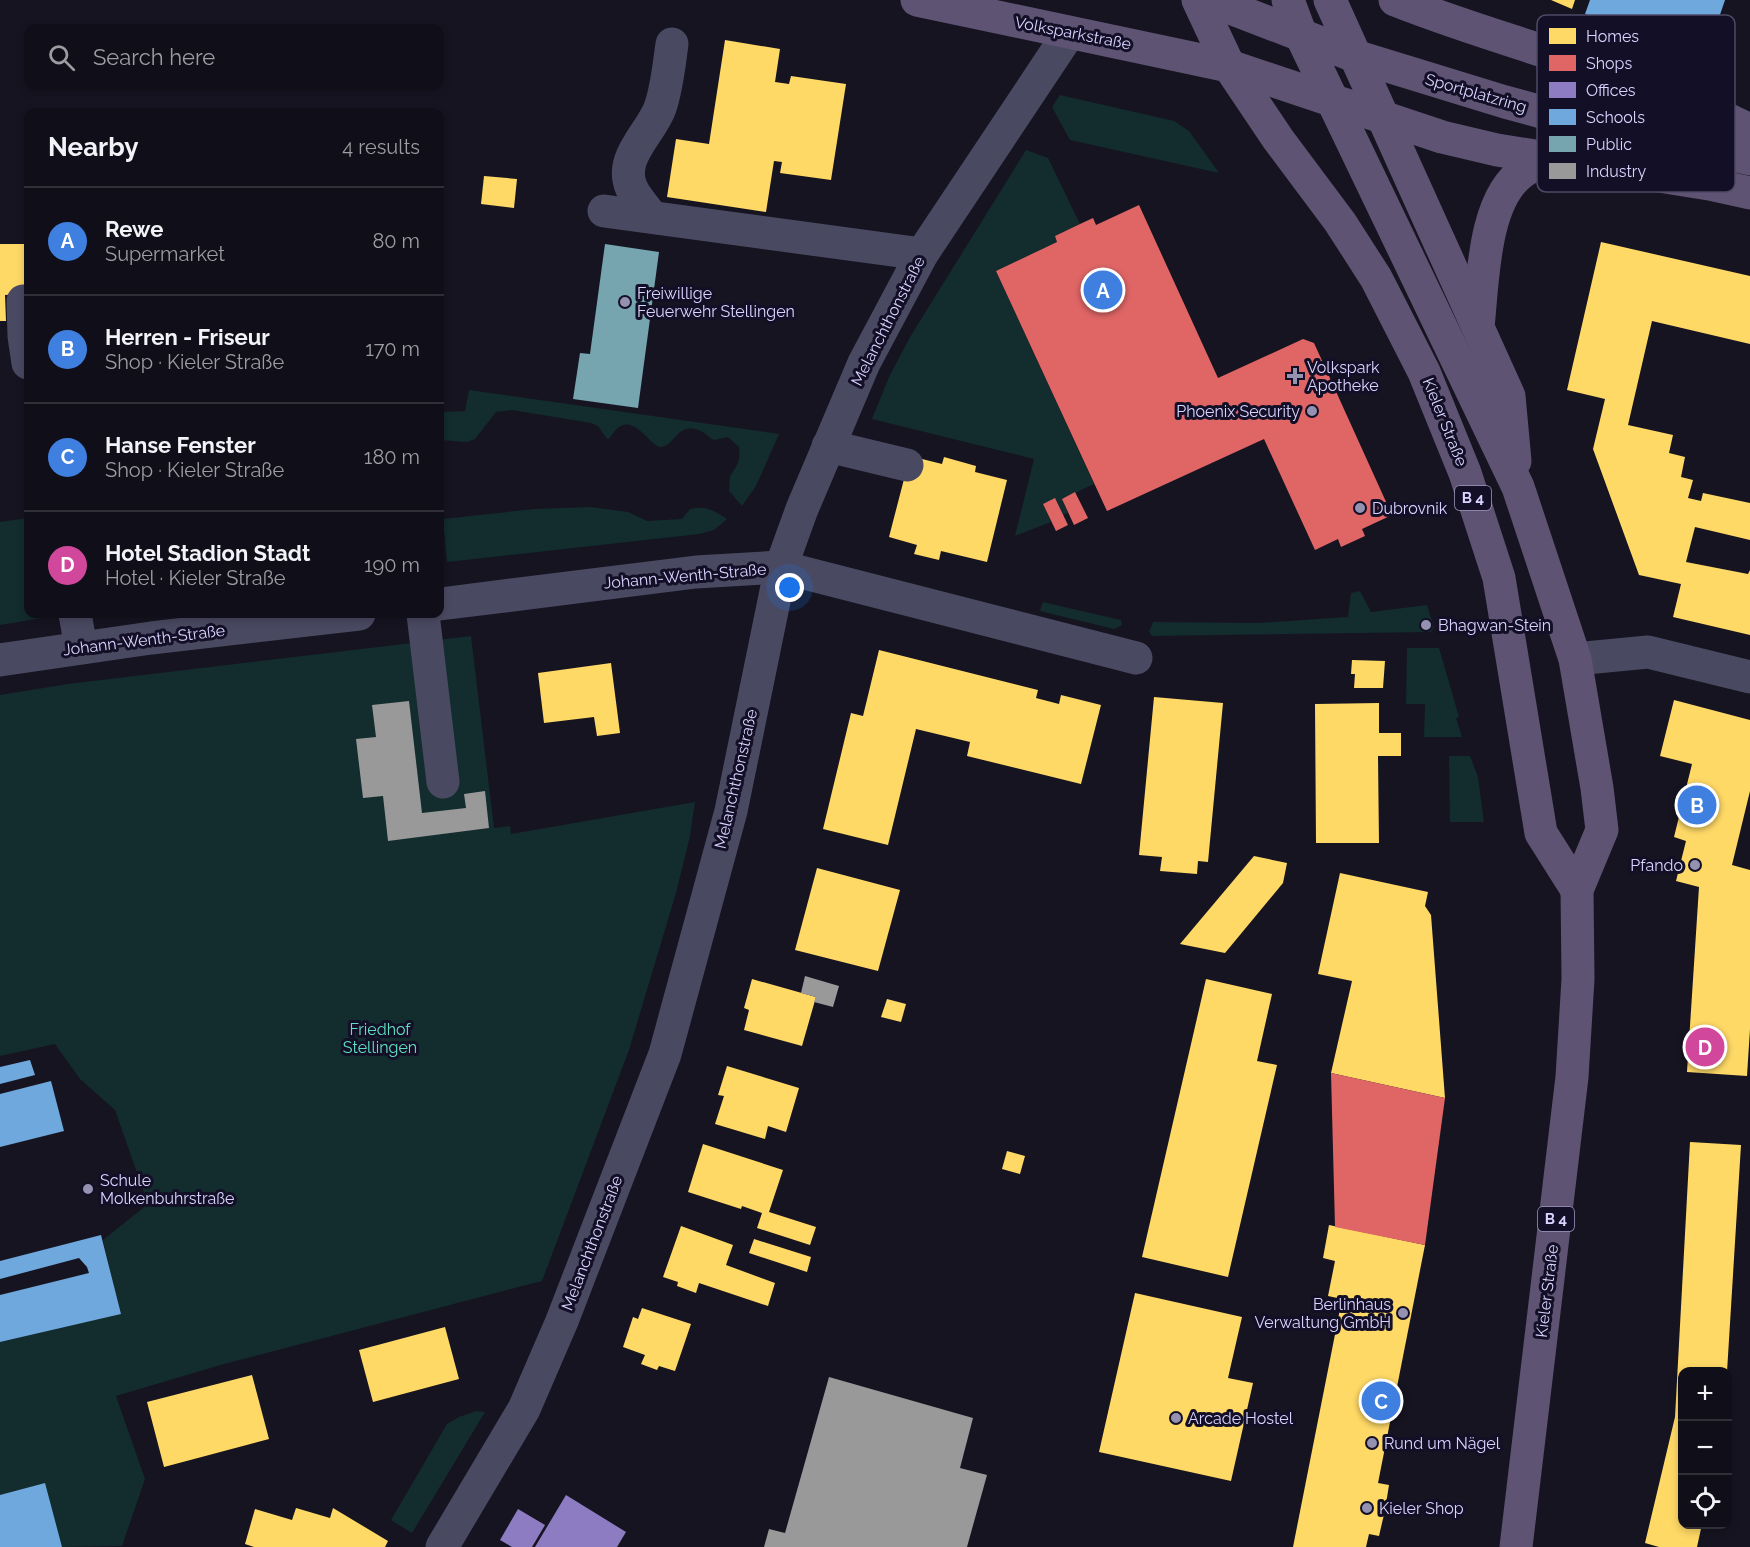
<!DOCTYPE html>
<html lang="en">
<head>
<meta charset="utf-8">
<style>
  :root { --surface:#100f19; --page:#1e1d26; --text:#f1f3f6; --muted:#9c9ca2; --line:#302f38; --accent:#d93025 }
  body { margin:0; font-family:Raleway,sans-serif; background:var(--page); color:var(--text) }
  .controls { position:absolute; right:18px; bottom:18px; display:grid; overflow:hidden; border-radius:12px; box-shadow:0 3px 9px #0003 }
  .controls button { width:54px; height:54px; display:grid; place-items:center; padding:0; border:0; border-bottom:2px solid var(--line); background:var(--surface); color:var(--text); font:30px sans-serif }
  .you { position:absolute; left:790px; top:588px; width:21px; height:21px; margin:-15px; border:4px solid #fff; border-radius:50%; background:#1a73e8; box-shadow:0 0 0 9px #1a73e833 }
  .badge { display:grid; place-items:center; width:39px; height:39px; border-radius:50%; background:var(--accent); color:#fff; font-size:20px; font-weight:700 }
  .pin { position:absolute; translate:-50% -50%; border:3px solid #fff; box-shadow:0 2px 6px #0006 }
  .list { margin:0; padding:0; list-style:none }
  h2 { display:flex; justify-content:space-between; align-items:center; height:78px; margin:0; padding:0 24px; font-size:26px }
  h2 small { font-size:20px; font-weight:400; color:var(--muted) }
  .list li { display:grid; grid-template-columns:39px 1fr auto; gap:18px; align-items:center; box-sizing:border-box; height:108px; padding:0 24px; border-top:2px solid var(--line) }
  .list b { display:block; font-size:22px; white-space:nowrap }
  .list p { margin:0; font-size:20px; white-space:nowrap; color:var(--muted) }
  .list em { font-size:20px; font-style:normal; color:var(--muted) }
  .icon { flex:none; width:33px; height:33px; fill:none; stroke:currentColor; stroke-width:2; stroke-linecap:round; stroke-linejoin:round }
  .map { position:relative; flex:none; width:1750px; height:1547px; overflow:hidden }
  .search { position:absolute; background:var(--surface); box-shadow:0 3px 9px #0003; left:24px; top:24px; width:420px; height:66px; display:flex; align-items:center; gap:15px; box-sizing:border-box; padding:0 21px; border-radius:12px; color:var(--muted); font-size:22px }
  .panel { position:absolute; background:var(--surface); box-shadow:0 3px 9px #0003; left:24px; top:108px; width:420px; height:510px; border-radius:12px }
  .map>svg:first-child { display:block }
  .green { fill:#132c2d }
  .homes { fill:#ffd966 }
  .shops { fill:#e06666 }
  .offices { fill:#8e7cc3 }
  .schools { fill:#6fa8dc }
  .public { fill:#76a5af }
  .industry { fill:#999 }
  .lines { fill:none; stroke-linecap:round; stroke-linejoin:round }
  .minor { stroke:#4a4962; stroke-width:33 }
  .major { stroke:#5e5373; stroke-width:33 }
  .poi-dot { fill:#9591b1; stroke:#130f26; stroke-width:2 }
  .labels { text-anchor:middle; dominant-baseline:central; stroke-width:6; stroke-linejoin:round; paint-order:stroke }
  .shield { fill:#130f26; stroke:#9e99be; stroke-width:1.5 }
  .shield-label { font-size:15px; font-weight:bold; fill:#d9d4ff }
  .street-label { font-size:16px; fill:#d9d4ff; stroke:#130f26 }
  .poi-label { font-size:16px; fill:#d9d4ff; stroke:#130f26; text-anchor:start }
  .park-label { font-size:16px; fill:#5fe0c0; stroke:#130f26 }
  .key { fill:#130f26; stroke:#4e4a67; stroke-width:1.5 }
  .key-label { font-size:16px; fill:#d9d4ff }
</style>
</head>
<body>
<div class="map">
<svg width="1750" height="1547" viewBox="0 0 1750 1547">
  <rect width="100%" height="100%" fill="#161421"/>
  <g class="green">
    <path d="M1060,95L1174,121L1189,131L1219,173L1070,140L1052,107Z"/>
    <path d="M1026,150L1048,158L1080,224L1055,236L1057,242L996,271L1094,484L1062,499L1068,513L1063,515L1055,499L1043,504L1051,522L1015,536L1034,459L872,419L889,377L910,337Z"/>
    <path d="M469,390L779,434L756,486L742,506L729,491L730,476C737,466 741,460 739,447L728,437L714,440C708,437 705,432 698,430C677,423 676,444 662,447C650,449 630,402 610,438L607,439L598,426L591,423L512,410L496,412L475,439L467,442L440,440V412L465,411Z"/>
    <path d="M591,507L628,512L647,521L682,519L690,509C704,505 716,511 727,519L714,530L699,534L447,562L443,519L534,509Z"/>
    <path d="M28,518V614H65L0,625V522Z"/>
    <path d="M1360,591L1371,612L1427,605L1434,627L1431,632L1152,636L1149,632L1153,622L1258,623L1348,617L1351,593Z"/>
    <path d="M1043,602L1121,620L1122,625L1114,629L1040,611Z"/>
    <path d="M471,636L494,828L510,826L511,834L695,802L690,836L676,893L629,1050L542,1281L224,1364L116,1396L145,1479L122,1546L62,1547L0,1495V1342L120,1314L103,1240L148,1204L115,1110L80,1079L55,1044L0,1056V695L68,684Z"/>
    <path d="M1407,648H1439L1459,717L1456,718L1462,737H1424L1425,704H1406Z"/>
    <path d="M1449,756H1470L1478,777L1484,822H1450Z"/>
    <path d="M476,1411L485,1412L412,1533L391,1520L447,1424L459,1417Z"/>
  </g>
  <g class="homes">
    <path d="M1551,0H1575L1572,9Z"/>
    <path d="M725,40L780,49L775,82L789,84L791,76L846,84L831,180L780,173L782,162L774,161L766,212L667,197L676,139L709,144Z"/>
    <path d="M484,176L517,179L514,208L481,204Z"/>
    <path d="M1601,242L1750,276V344L1652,321L1628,425L1673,435L1669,453L1685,457L1681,477L1693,480L1688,498L1701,501L1703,493L1750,503V540L1695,527L1686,562L1748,574L1750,570V635L1673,617L1681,584L1639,575L1593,449L1605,399L1567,390Z"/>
    <path d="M0,244H28V294L5,295L6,321H0Z"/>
    <path d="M910,456L942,464L944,457L976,466L975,472L1007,480L987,562L941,551L939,560L914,554L917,545L889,537Z"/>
    <path d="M879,650L1038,690L1036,698L1059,704L1061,695L1101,705L1081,784L967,756L970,742L916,729L888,845L823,829L851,713L863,716Z"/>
    <path d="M1352,660L1385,661L1383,688H1354L1355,674H1351Z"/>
    <path d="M611,663L620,733L597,736L594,717L544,723L538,673Z"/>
    <path d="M1154,697L1223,703L1208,862L1198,861L1197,874L1160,871L1162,857L1139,855Z"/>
    <path d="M1674,700L1750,720V791L1732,865L1750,870V1029L1747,1076L1687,1072L1699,887L1676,881L1686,841L1674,837L1692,764L1660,756Z"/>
    <path d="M1379,703V733H1401V756H1378L1379,843H1316L1315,704Z"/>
    <path d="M1254,856L1287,863L1283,883L1225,953L1180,944Z"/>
    <path d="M817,868L900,890L878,971L795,950Z"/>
    <path d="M1340,873L1428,892L1425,906L1431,915L1445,1098L1331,1073L1352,981L1318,974Z"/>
    <path d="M752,979L816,997L802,1046L744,1030L749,1010L744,1008Z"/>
    <path d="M1206,979L1272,994L1257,1061L1277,1065L1228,1277L1142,1257Z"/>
    <path d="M887,999L906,1004L901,1022L881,1017Z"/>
    <path d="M727,1066L799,1088L786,1132L768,1126L765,1139L715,1124L724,1096L718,1095Z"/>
    <path d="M1690,1142L1741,1145L1727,1372H1682V1524H1702L1697,1547H1659L1645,1543L1675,1417Z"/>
    <path d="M703,1144L783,1170L769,1212L816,1227L810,1245L757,1228L762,1213L742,1206L741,1209L688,1192Z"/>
    <path d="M1007,1151L1025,1156L1020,1174L1002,1169Z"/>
    <path d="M1329,1225L1425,1245L1378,1483L1389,1485L1385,1510L1379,1536L1369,1534L1366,1547H1293L1342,1299L1328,1296L1335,1261L1323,1258Z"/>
    <path d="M681,1226L733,1245L726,1265L775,1283L768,1306L699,1283L696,1293L677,1286L678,1282L663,1277Z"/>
    <path d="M754,1239L811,1257L807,1272L749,1253Z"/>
    <path d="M1135,1293L1242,1317L1228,1378L1253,1383L1231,1481L1099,1452Z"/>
    <path d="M642,1308L691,1324L675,1371L659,1366L657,1370L641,1364L645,1355L623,1347L633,1317L638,1319Z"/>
    <path d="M445,1327L459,1379L373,1402L359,1350Z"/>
    <path d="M252,1375L269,1439L164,1467L147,1402Z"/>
    <path d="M296,1508L330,1518L333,1508L388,1541L385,1547H254L245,1544L255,1509L292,1520Z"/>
  </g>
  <g class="shops">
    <path d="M1139,205L1218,378L1303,339L1314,343L1392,515L1362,529L1365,536L1341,547L1338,539L1315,550L1264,439L1107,511L996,271L1057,242L1055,236L1080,224L1093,218L1096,225Z"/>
    <path d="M1075,492L1088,518L1074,525L1062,499Z"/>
    <path d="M1055,498L1068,525L1056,531L1043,504Z"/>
    <path d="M1331,1073L1445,1098L1425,1245L1335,1227Z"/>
  </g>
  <g class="offices">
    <path d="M566,1495L626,1532L617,1547H535Z"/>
    <path d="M518,1509L545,1525L532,1547H512L500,1540Z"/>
  </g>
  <g class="schools">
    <path d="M1590,0H1725L1706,56L1585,14Z"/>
    <path d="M30,1060L35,1075L0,1084V1067Z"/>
    <path d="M51,1081L64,1131L0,1147V1094Z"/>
    <path d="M101,1235L121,1314L0,1342V1295L89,1273L87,1267L79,1258L0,1279V1261Z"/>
    <path d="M45,1483L62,1547H0V1495Z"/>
  </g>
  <path class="public" d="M605,244L659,252L638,408L573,399L580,353L590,354Z"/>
  <g class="industry">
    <path d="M409,701L422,813L466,808L464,794L485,791L489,828L388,841L383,796L363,798L356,739L376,737L372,705Z"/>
    <path d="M805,976L839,986L833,1007L814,1002L816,997L801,993Z"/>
    <path d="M829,1377L973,1418L960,1468L987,1475L967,1547H764L769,1529L785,1533Z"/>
  </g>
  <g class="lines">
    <g class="minor">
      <path d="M604,211L922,254"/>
      <path d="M652,217C646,209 638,200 633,191C616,159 650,135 660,108C667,88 669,65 672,44"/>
      <path d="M23,301L24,336L28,363"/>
      <path d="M828,446L907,465"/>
      <path d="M440,604L696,572L781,567L1136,658"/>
      <path d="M75,614L81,647"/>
      <path d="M423,614L443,782"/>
      <path d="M1575,659L1648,652L1750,677"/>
      <path d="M0,660L151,638L359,614"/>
      <path d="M442,1547L524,1409L562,1321L665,1054L731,811L781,567L802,509L864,363L922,254L1069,33"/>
    </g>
    <g class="major">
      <path d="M917,0L1229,66L1442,137L1497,150L1709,184L1750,193"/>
      <path d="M1198,0L1229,66L1278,139L1340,222L1376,278L1424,372L1465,473L1499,578L1541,833L1577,890"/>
      <path d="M1210,0L1355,56L1505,102L1549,114L1750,159"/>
      <path d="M1288,0L1301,35L1518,487L1575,659L1597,788L1602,830L1577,890L1578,979L1572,1077L1516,1547"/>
      <path d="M1330,0L1509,396L1515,461"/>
      <path d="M1395,0C1478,33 1565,56 1650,86C1684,98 1717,114 1750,130"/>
      <path d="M1478,327C1483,281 1483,198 1524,171C1533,165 1545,162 1554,158"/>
    </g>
  </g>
  <g class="poi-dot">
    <circle cx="625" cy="302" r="6"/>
    <path d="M1292 367h6v6h6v6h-6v6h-6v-6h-6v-6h6z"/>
    <circle cx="1312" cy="411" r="6"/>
    <circle cx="1360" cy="508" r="6"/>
    <circle cx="1426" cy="625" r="6"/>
    <circle cx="1695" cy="865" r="6"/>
    <circle cx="88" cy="1189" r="6"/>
    <circle cx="1403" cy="1313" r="6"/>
    <circle cx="1176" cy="1418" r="6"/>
    <circle cx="1372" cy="1443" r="6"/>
    <circle cx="1367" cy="1508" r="6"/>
  </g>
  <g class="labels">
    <g class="shield">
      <rect x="1455" y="486" width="36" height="24" rx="4.5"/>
      <rect x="1538" y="1207" width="36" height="24" rx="4.5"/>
    </g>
    <g class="shield-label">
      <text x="1473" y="498">B 4</text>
      <text x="1556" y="1219">B 4</text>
    </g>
    <g class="street-label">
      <text transform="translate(1073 33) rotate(11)">Volksparkstraße</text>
      <text transform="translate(1476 93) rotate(16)">Sportplatzring</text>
      <text transform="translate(888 321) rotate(-63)">Melanchthonstraße</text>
      <text transform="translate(1445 422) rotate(68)">Kieler Straße</text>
      <text transform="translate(685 576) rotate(-5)">Johann-Wenth-Straße</text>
      <text transform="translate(144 640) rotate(-7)">Johann-Wenth-Straße</text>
      <text transform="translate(736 779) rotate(-77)">Melanchthonstraße</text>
      <text transform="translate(592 1243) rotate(-69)">Melanchthonstraße</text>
      <text transform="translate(1547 1291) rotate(-83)">Kieler Straße</text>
    </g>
    <g class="poi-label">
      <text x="637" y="293">Freiwillige<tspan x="637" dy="18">Feuerwehr Stellingen</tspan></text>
      <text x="1307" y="367">Volkspark<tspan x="1307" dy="18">Apotheke</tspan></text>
      <text x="1300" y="411" text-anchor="end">Phoenix Security</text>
      <text x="1372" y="508">Dubrovnik</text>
      <text x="1438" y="625">Bhagwan-Stein</text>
      <text x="1683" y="865" text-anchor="end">Pfando</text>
      <text x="100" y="1180">Schule<tspan x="100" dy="18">Molkenbuhrstraße</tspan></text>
      <text x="1391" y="1304" text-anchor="end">Berlinhaus<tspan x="1391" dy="18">Verwaltung GmbH</tspan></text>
      <text x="1188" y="1418">Arcade Hostel</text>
      <text x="1384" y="1443">Rund um Nägel</text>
      <text x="1379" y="1508">Kieler Shop</text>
    </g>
    <g class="park-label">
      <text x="380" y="1029">Friedhof<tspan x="380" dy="18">Stellingen</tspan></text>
    </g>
  </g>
  <rect x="1537" y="15" width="198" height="177" rx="9" class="key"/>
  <rect x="1549" y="28" width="27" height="16" fill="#ffd966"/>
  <rect x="1549" y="55" width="27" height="16" fill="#e06666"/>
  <rect x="1549" y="82" width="27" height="16" fill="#8e7cc3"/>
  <rect x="1549" y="109" width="27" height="16" fill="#6fa8dc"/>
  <rect x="1549" y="136" width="27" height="16" fill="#76a5af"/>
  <rect x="1549" y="163" width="27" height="16" fill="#999"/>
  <g class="key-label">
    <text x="1586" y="42">Homes</text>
    <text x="1586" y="69">Shops</text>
    <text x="1586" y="96">Offices</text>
    <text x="1586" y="123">Schools</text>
    <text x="1586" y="150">Public</text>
    <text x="1586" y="177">Industry</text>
  </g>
</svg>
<div class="controls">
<button>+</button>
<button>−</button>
<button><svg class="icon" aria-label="locate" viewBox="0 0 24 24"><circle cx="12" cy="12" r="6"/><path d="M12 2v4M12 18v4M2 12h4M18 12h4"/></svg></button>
</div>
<div class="you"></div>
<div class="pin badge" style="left:1103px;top:290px;background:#3f7fe0">A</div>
<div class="pin badge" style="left:1697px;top:805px;background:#3f7fe0">B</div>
<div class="pin badge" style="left:1381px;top:1401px;background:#3f7fe0">C</div>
<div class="pin badge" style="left:1705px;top:1047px;background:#d1479c">D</div>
<div class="search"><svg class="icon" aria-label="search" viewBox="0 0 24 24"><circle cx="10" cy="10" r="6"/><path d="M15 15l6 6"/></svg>Search here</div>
<section class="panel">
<h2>Nearby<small>4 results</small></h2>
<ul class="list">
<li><span class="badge" style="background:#3f7fe0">A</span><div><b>Rewe</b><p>Supermarket</p></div><em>80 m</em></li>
<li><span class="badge" style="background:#3f7fe0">B</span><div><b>Herren - Friseur</b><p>Shop · Kieler Straße</p></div><em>170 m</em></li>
<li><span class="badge" style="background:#3f7fe0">C</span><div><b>Hanse Fenster</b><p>Shop · Kieler Straße</p></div><em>180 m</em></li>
<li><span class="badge" style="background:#d1479c">D</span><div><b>Hotel Stadion Stadt</b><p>Hotel · Kieler Straße</p></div><em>190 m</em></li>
</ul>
</section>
</div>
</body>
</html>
